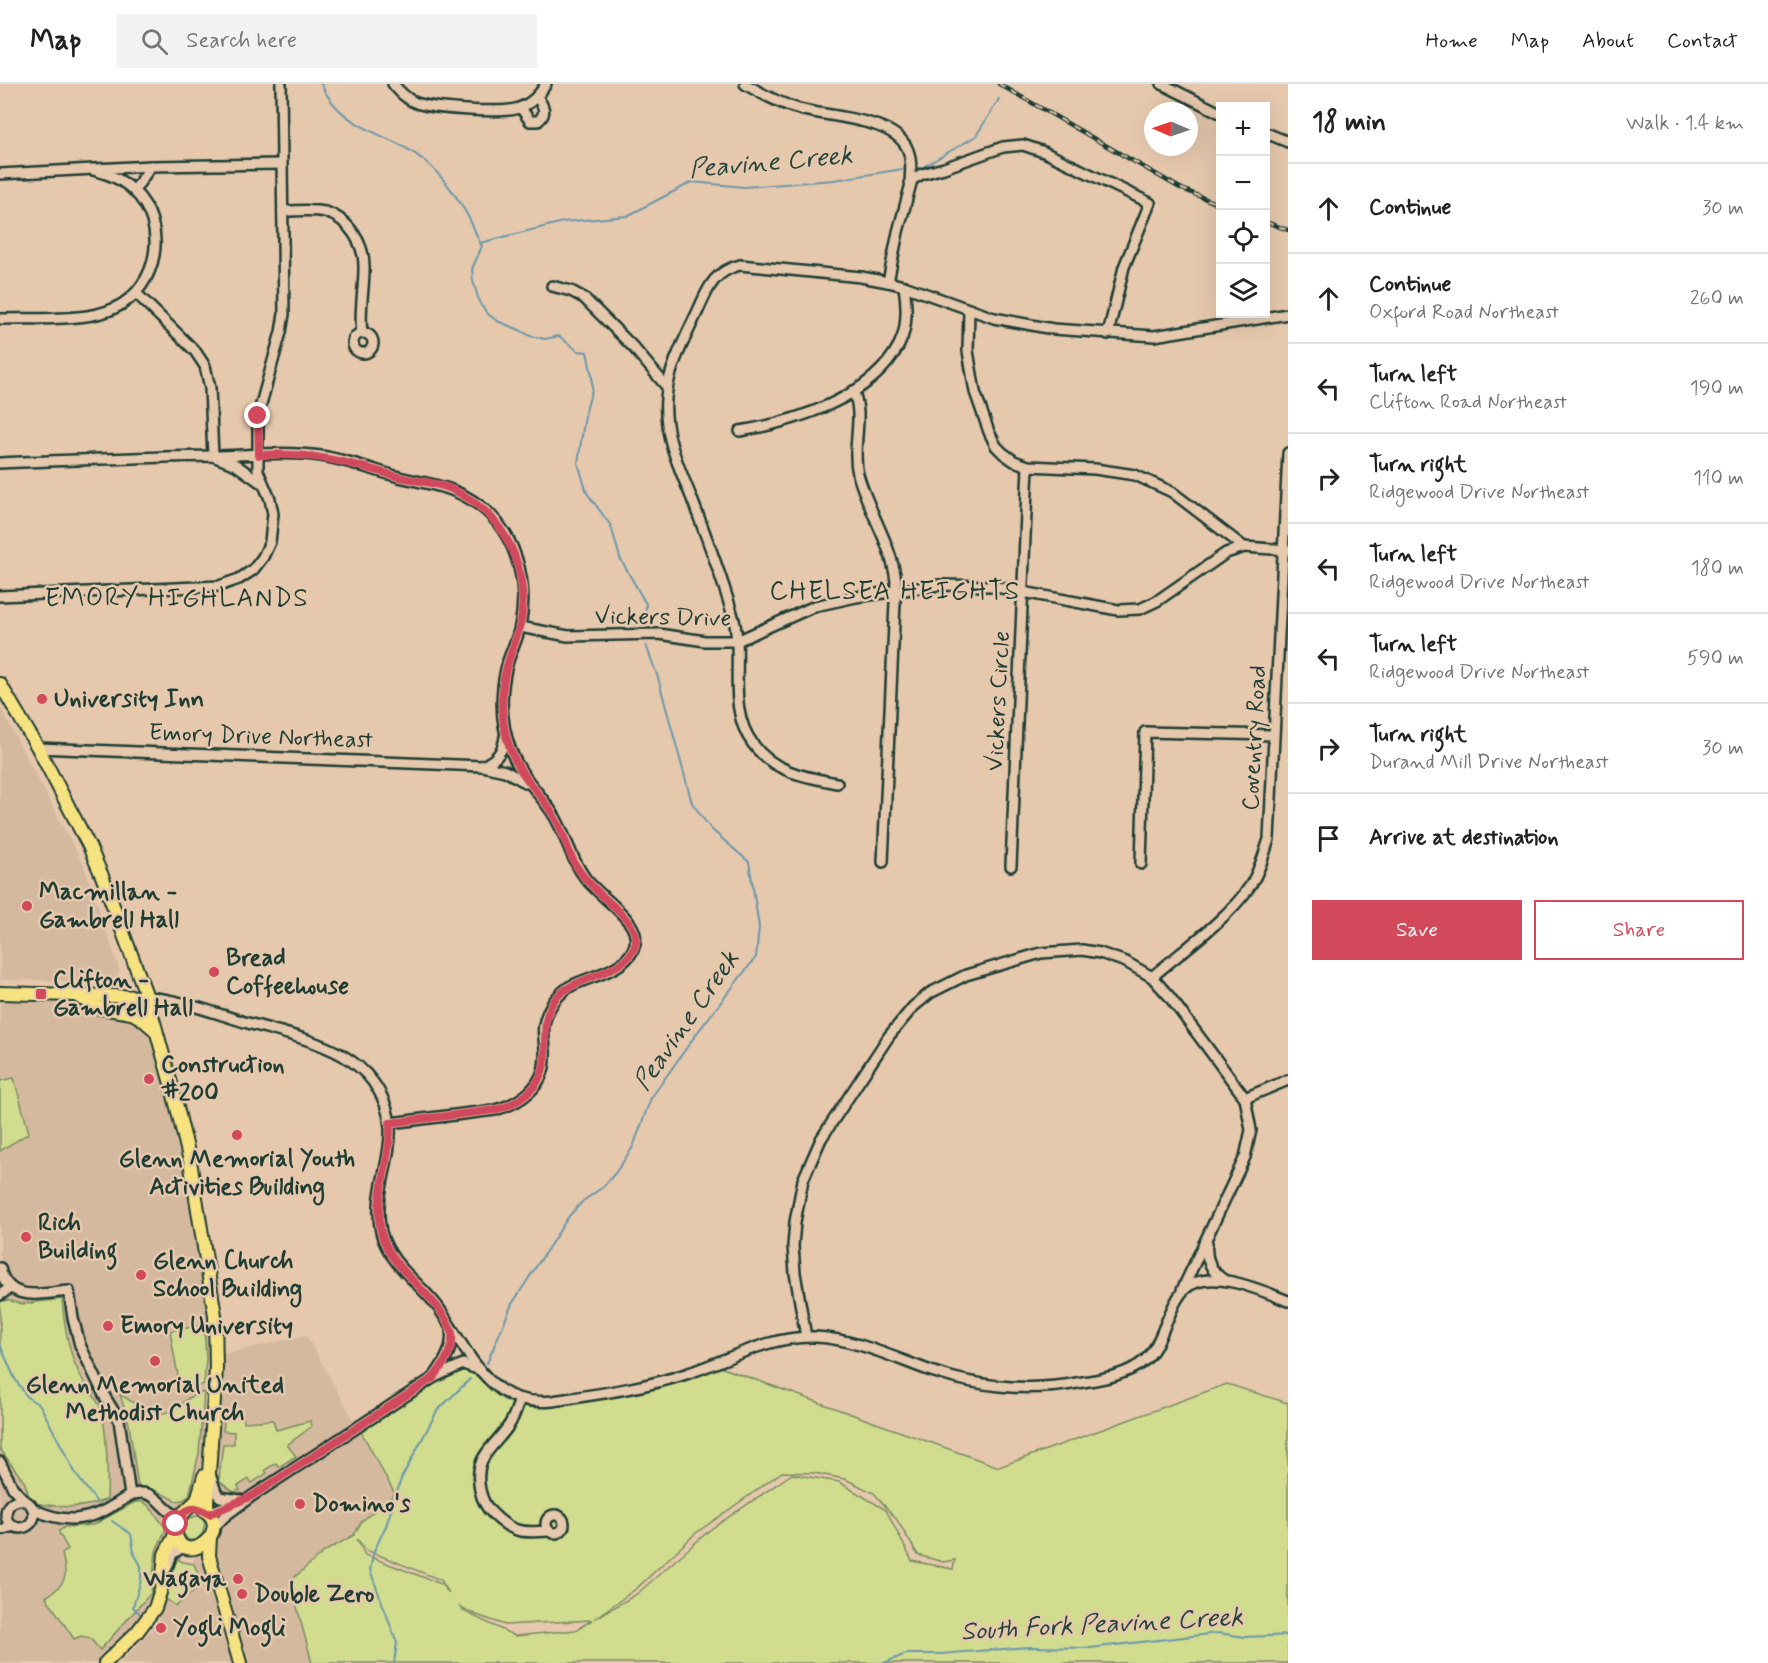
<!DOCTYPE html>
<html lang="en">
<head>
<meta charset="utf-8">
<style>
  :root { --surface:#fff; --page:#f2f2f2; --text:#222; --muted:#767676; --line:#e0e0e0; --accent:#d1495b }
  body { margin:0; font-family:Mynerve,sans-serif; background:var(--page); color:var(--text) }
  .controls { position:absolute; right:18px; top:18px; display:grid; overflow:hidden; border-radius:0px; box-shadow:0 6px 24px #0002 }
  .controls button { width:54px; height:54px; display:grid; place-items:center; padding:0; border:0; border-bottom:2px solid var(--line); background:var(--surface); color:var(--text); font:30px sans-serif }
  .compass { position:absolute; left:1144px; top:18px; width:54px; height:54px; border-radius:50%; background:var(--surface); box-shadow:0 6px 24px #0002; rotate:272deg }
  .stop { position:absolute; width:18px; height:18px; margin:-14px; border:4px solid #d1495b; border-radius:50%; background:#fff }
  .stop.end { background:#d1495b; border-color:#fff; box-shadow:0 2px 6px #0008 }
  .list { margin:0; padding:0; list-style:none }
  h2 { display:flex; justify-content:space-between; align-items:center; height:78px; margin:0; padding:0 24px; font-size:26px }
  h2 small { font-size:20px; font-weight:400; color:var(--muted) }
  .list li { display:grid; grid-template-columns:39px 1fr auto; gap:18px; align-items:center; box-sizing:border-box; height:90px; padding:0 24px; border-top:2px solid var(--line) }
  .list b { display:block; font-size:22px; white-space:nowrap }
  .list p { margin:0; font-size:20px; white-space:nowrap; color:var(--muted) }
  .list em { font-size:20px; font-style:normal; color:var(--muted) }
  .actions { display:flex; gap:12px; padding:18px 24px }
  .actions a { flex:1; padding:14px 0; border:2px solid var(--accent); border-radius:0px; text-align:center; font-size:21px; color:var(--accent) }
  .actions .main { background:var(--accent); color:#fff }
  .icon { flex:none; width:33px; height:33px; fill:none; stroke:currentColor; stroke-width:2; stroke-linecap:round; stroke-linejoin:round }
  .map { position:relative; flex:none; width:1288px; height:1579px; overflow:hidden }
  header { display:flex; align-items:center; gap:36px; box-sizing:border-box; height:84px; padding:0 30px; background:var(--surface); border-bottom:2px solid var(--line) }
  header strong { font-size:28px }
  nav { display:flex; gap:33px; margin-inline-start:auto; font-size:21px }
  .search { width:420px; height:54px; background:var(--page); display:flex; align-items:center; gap:15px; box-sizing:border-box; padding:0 21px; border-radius:0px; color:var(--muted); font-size:22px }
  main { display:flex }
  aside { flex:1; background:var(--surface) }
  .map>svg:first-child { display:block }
  .built { fill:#d4b99f }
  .green { fill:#d1dc8f; stroke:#788c62; stroke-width:1.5; fill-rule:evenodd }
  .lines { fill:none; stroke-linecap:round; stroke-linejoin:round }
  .stream { stroke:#6a97ab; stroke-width:2 }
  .minor-casing { stroke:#1f3d34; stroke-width:14 }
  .major-casing { stroke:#1f3d34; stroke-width:16 }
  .minor { stroke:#e6c8ad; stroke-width:9 }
  .major { stroke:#f6e281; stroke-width:12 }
  .rail-casing { stroke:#1f3d34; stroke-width:4.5 }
  .rail { stroke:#e6c8ad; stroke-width:2; stroke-dasharray:7; stroke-linecap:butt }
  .route { stroke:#d1495b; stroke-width:8 }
  .poi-dot { fill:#d1495b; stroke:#e6c8ad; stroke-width:2 }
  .labels { text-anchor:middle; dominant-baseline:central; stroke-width:5; stroke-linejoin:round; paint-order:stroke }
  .street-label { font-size:24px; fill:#1f3d34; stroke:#e6c8ad }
  .poi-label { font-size:24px; font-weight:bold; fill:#1f3d34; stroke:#e6c8ad; text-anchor:start }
  .water-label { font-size:26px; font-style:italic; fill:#25443e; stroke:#e6c8ad }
  .neighbourhood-label { font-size:26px; letter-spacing:1.5px; fill:#1f3d34; stroke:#e6c8ad }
</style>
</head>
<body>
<header>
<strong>Map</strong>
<div class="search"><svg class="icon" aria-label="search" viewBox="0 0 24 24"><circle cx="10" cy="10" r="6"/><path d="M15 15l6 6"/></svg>Search here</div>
<nav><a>Home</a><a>Map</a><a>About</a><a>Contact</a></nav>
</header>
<main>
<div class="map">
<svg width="1288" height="1579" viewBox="0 0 1288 1579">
  <rect width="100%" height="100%" fill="#e6c8ad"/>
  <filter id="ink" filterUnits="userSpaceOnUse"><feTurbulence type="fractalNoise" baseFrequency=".0167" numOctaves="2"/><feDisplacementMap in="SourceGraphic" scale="12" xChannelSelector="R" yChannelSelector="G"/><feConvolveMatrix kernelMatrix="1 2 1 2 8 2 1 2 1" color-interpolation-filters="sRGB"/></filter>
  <g filter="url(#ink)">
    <g class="built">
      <path d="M0,623L84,782L118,881L119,888L116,897L0,896Z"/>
      <path d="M0,909L147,913L173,1007L212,1210L211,1364L199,1411L185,1427L159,1514L105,1579H0Z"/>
      <path d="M306,1251L395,1410L362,1437L355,1451L324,1468L290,1496L312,1579H120L160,1537L157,1533L164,1518L192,1480L209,1437L220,1271Z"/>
    </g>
    <g class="green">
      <path d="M14,994L29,1049L0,1067V997Z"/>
      <path d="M62,1215C64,1241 68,1268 80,1291C86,1302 95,1312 100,1323C107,1341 108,1394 107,1415C83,1426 58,1423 33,1419L29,1413L25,1399L0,1365V1218L7,1216L22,1220Z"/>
      <path d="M204,1241L206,1274L204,1300L181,1309L170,1247Z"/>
      <path d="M717,1282L999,1383L1227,1300L1288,1319V1579H312L290,1497L324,1468L354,1451L362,1437L395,1410L358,1342L459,1286L468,1285L507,1307L551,1314L631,1307ZM782,1388L814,1389L845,1395L874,1409L897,1436L918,1471L943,1478L955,1476L953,1485L912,1477L886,1426L839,1398L792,1390L711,1445L637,1510L594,1535L637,1504L696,1449ZM357,1455L366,1466L441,1496L449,1509L441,1500L365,1471ZM459,1522L474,1530L505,1541L592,1536L576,1546L515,1552L463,1527Z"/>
      <path d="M204,1308L199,1369L189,1412L183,1416L176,1417C164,1410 153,1404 138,1402L129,1340L120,1310C136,1321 157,1338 176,1324C189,1315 186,1313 204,1308Z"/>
      <path d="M225,1330H243L244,1338L273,1336L276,1346L310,1337L311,1343L287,1361L296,1372L279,1383L276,1379L265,1386L267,1389L252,1399L249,1395L238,1402L240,1406L234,1408L220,1398L219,1396L223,1360H234V1348L223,1347Z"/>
      <path d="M135,1418H143L149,1422L165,1443V1447L156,1467L151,1509L100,1566L90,1554L81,1552L74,1555L46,1513C67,1500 68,1492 62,1470L68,1465L60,1451L59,1447L65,1443L93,1441Z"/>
      <path d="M199,1432L205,1438L203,1449L196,1456H188L183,1449C183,1439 189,1432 199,1432Z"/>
      <path d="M175,1474L183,1478L194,1480L202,1500L176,1522L166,1515L171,1485Z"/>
    </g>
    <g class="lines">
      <g class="stream">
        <path d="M321,0C343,48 389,47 426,78C444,94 459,115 470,136C474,145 477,154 482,162L472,185L473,197L480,220L488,230L497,237L520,246L530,252L545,255L559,252L578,267L587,268L592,292V305L585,331L578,379L587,409L611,442L620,474L646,520L645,541"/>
        <path d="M918,86L976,52L999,15"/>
        <path d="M480,159L563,138L627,132L692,98L744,103L834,96L903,85"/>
        <path d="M0,1261L15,1295L28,1314L40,1321L77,1392L96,1417"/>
        <path d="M487,1279L512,1220L569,1132L583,1117L603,1103L616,1088L633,1063L651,1014L697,949L756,873L759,843L749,778L711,745L692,719L658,594L646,561"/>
        <path d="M112,1437L131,1450L134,1469L141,1482V1496L133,1523L140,1530"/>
        <path d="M394,1579L397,1559L370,1486L374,1467L386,1442L401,1395L437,1327L470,1295"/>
        <path d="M884,1579L906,1570H940L1029,1563L1090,1564L1218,1549L1245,1553L1288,1551"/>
      </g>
      <defs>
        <g id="minor">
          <path d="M393,0C399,7 405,14 414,18C430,25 503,30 519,24C531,20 540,10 546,0"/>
          <path d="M745,0C762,10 780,20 799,25C828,33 890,34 906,62C912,73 911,86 910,98"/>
          <path d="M1162,0L1220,29"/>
          <path d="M521,24L530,37H538C548,29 543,21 537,13"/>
          <path d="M1266,49L1288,58"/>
          <path d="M0,90L151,82L281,80"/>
          <path d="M134,107L151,82"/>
          <path d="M283,127C297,127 312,125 325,128C349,135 365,160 364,185C364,206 359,228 362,249"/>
          <path d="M888,198L898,148L912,96L922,90L944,84L1003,63L1023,61L1044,68L1150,119L1124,183L1108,250"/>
          <path d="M552,202L571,207L584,214L633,263L667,303"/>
          <path d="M136,209L195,267L205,282L210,304L213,372L236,381L260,398"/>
          <path d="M969,226L968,267L975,308L989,348L996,362L1003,369L1014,377L1028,382L1095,385L1135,391L1172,408L1244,463L1288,466"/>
          <path d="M0,235C32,234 87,238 115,224C159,203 169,141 134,107C122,95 108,90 93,86"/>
          <circle cx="363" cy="259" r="10"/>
          <path d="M853,307C865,332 851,363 858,390C868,427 891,458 896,497L883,778"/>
          <path d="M740,347C794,338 872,314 899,261C908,244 907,221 904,202"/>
          <path d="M0,379C72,376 143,373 214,372C250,371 286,367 321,372C348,376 373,386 399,393C431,401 451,401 479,421C516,448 529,498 520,542C518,554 512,565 508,577C500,606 500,638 511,667C521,693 541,710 555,733C567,754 571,776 586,795C599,811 620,824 631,841C636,849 637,858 633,866C622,888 589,892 569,903C556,912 547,925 544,941C542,951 546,962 545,973C545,1002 521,1019 495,1026L390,1039"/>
          <path d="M0,512L219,502L239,495L253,486L263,473L270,458L273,430L270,415L258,387V331L281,248L284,230L281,0"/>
          <path d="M520,543L568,552L659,550L705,557H737L815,522L856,513L939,501L991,502L1118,526L1140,525L1157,517L1226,469L1244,463"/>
          <path d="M38,664L482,682L505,687L527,699"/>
          <path d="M482,682C496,676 503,668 505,653"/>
          <path d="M837,699C805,693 773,688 753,660C726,624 744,576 734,536C723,495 707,455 692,415C679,383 663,350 666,314C668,287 683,258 695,233C707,208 711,188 740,181L861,193L888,198L904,202L994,234L1053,245L1154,252L1288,230"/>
          <path d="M1141,780L1145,648L1273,651"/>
          <path d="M1011,782L1028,382"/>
          <path d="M1152,893C1181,868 1230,833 1250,802C1259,788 1264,771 1269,755L1288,369"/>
          <path d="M147,913C182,916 214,929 248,939C279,948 313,955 342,971C354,978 365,987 373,998C413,1053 369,1094 381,1148C389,1180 419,1198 438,1223C457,1250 473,1286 501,1306C517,1317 534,1319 553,1317C598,1310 643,1304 686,1290C729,1276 770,1251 816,1253C857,1255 896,1275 934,1288C979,1303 1030,1308 1077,1299C1100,1295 1127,1292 1145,1276C1157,1265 1162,1247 1169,1232C1173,1223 1177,1212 1185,1205C1209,1183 1261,1206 1288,1217"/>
          <path d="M1245,1014L1288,996"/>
          <path d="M1207,1159C1205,1174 1211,1188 1224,1196"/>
          <path d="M0,1184C8,1220 42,1209 69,1207L73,1234L80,1261L105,1313L119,1336L130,1411"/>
          <path d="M0,1211L10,1204"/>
          <path d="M806,1253L795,1189L793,1162L795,1138L803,1096L821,1055L889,952L913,923L930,909L966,891L1041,869L1082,866L1100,869L1126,878L1152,893L1169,912L1245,1014L1251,1046L1245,1073L1182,1206"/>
          <path d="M435,1293L463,1280L480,1286"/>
          <path d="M520,1315C517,1323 514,1334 509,1341C493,1365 473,1372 480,1406C482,1415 486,1424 493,1430C512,1449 523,1449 548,1447"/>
          <path d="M0,1378L13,1404L24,1416"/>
          <path d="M211,1393L216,1408L220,1413L240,1416"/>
          <circle cx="20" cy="1430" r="14"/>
          <path d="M33,1425C64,1440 88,1438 116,1420C124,1415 132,1409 141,1409C159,1409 164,1430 180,1432"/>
          <path d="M209,1429L236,1418"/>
          <circle cx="555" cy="1440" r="9"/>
          <path d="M213,1444L225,1432L252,1412L433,1294C444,1280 454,1264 451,1245"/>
          <path d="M0,1446L14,1442"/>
          <path d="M167,1484L172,1470L185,1462"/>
        </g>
        <g id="major">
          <path d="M0,600L38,664L89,762L102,792L147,913L173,1007L190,1077L215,1231L216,1285L207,1419L208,1429"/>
          <path d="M0,909L147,913L148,918"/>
          <path d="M77,911L95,923L132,929L141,934L155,946"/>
          <path d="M175,1446C180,1489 236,1446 204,1426"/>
          <path d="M210,1453L209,1472L240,1579"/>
          <path d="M105,1579L137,1548L155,1524L162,1502L165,1470L174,1453L180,1432L197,1416L204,1392"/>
        </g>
      </defs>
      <use href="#minor" class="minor-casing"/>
      <use href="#major" class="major-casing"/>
      <use href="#minor" class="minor"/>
      <use href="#major" class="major"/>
      <defs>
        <g id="rail">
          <path d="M999,0L1180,104L1220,121"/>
          <path d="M1266,138L1288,146"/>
        </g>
      </defs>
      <use href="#rail" class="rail-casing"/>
      <use href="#rail" class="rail"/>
    </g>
  </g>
  <g class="lines" filter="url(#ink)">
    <path class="route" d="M176,1440C182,1425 195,1420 209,1430L252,1412L433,1294C443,1282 454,1265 452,1249C451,1242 445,1234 441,1228C423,1201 389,1182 381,1148C373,1113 392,1075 390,1039L495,1026C523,1019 545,1000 545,969C546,948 542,932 556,914C575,891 632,890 636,857C637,838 607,818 595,805C586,796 577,786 572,774C566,761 563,747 555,734C544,714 527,699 516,678C500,647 498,608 509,575C514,559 521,545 522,528C526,474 500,426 449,404C431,397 411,397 392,391C344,377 309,368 259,371L258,332"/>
  </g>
  <g class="poi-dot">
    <circle cx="42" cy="615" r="6"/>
    <circle cx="27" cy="822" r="6"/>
    <circle cx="214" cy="888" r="6"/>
    <rect x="35" y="904" width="12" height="12" rx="3"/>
    <circle cx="149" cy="995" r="6"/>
    <circle cx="237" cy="1051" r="6"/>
    <circle cx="26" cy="1153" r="6"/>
    <circle cx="141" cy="1191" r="6"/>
    <circle cx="108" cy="1242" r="6"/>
    <circle cx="155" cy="1277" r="6"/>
    <circle cx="300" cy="1420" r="6"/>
    <circle cx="238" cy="1495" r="6"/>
    <circle cx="242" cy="1510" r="6"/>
    <circle cx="161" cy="1544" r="6"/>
  </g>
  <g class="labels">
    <g class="street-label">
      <text transform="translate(663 534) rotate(1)">Vickers Drive</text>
      <text transform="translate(999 617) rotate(-87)">Vickers Circle</text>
      <text transform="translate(261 653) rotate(2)">Emory Drive Northeast</text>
      <text transform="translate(1255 654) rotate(-87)">Coventry Road</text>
    </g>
    <g class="poi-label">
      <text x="54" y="615">University Inn</text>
      <text x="39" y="808">Macmillan -<tspan x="39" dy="28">Gambrell Hall</tspan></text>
      <text x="226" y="874">Bread<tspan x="226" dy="28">Coffeehouse</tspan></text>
      <text x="53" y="896">Clifton -<tspan x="53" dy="28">Gambrell Hall</tspan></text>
      <text x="161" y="981">Construction<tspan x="161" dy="28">#200</tspan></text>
      <text x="237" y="1075" text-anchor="middle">Glenn Memorial Youth<tspan x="237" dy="28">Activities Building</tspan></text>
      <text x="38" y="1139">Rich<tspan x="38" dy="28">Building</tspan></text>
      <text x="153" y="1177">Glenn Church<tspan x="153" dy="28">School Building</tspan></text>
      <text x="120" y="1242">Emory University</text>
      <text x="155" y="1301" text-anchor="middle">Glenn Memorial United<tspan x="155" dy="28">Methodist Church</tspan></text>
      <text x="312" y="1420">Domino's</text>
      <text x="226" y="1495" text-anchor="end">Wagaya</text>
      <text x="254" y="1510">Double Zero</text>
      <text x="173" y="1544">Yogli Mogli</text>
    </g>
    <g class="water-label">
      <text transform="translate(771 79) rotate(-5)">Peavine Creek</text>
      <text transform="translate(687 937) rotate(-55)">Peavine Creek</text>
      <text transform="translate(1102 1541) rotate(-3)">South Fork Peavine Creek</text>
    </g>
    <g class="neighbourhood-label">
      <text x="895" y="508">CHELSEA HEIGHTS</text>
      <text x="177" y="515">EMORY HIGHLANDS</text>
    </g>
  </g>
</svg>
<div class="controls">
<button>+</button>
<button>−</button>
<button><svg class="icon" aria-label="locate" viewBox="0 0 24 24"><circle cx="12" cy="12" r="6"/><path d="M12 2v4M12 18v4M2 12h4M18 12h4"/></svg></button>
<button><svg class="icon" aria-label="layers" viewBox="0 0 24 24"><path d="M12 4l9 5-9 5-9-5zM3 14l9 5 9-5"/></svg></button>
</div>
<svg class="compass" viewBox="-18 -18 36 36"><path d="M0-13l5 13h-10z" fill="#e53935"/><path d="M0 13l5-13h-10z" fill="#767676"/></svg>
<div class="stop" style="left:176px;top:1440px"></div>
<div class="stop end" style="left:258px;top:332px"></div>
</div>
<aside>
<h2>18 min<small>Walk · 1.4 km</small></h2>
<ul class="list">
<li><svg class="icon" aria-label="ahead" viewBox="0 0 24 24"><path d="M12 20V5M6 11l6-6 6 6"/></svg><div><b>Continue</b></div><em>30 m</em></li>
<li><svg class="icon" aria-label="ahead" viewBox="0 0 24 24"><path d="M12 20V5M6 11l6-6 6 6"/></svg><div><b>Continue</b><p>Oxford Road Northeast</p></div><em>260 m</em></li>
<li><svg class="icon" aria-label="left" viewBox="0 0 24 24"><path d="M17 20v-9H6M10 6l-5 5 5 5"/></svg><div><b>Turn left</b><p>Clifton Road Northeast</p></div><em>190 m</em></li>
<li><svg class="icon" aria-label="right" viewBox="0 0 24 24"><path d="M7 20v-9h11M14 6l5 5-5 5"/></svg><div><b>Turn right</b><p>Ridgewood Drive Northeast</p></div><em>110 m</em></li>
<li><svg class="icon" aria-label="left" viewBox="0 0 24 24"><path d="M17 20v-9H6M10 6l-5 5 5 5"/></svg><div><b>Turn left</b><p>Ridgewood Drive Northeast</p></div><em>180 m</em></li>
<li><svg class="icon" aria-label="left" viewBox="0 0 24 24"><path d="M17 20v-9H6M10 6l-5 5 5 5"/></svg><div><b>Turn left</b><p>Ridgewood Drive Northeast</p></div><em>590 m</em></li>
<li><svg class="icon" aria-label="right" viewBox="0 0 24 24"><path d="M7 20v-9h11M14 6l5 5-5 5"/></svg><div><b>Turn right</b><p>Durand Mill Drive Northeast</p></div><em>30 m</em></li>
<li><svg class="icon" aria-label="arrive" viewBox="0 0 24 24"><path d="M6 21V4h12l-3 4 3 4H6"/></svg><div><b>Arrive at destination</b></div></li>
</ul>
<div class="actions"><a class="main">Save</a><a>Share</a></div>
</aside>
</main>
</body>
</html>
